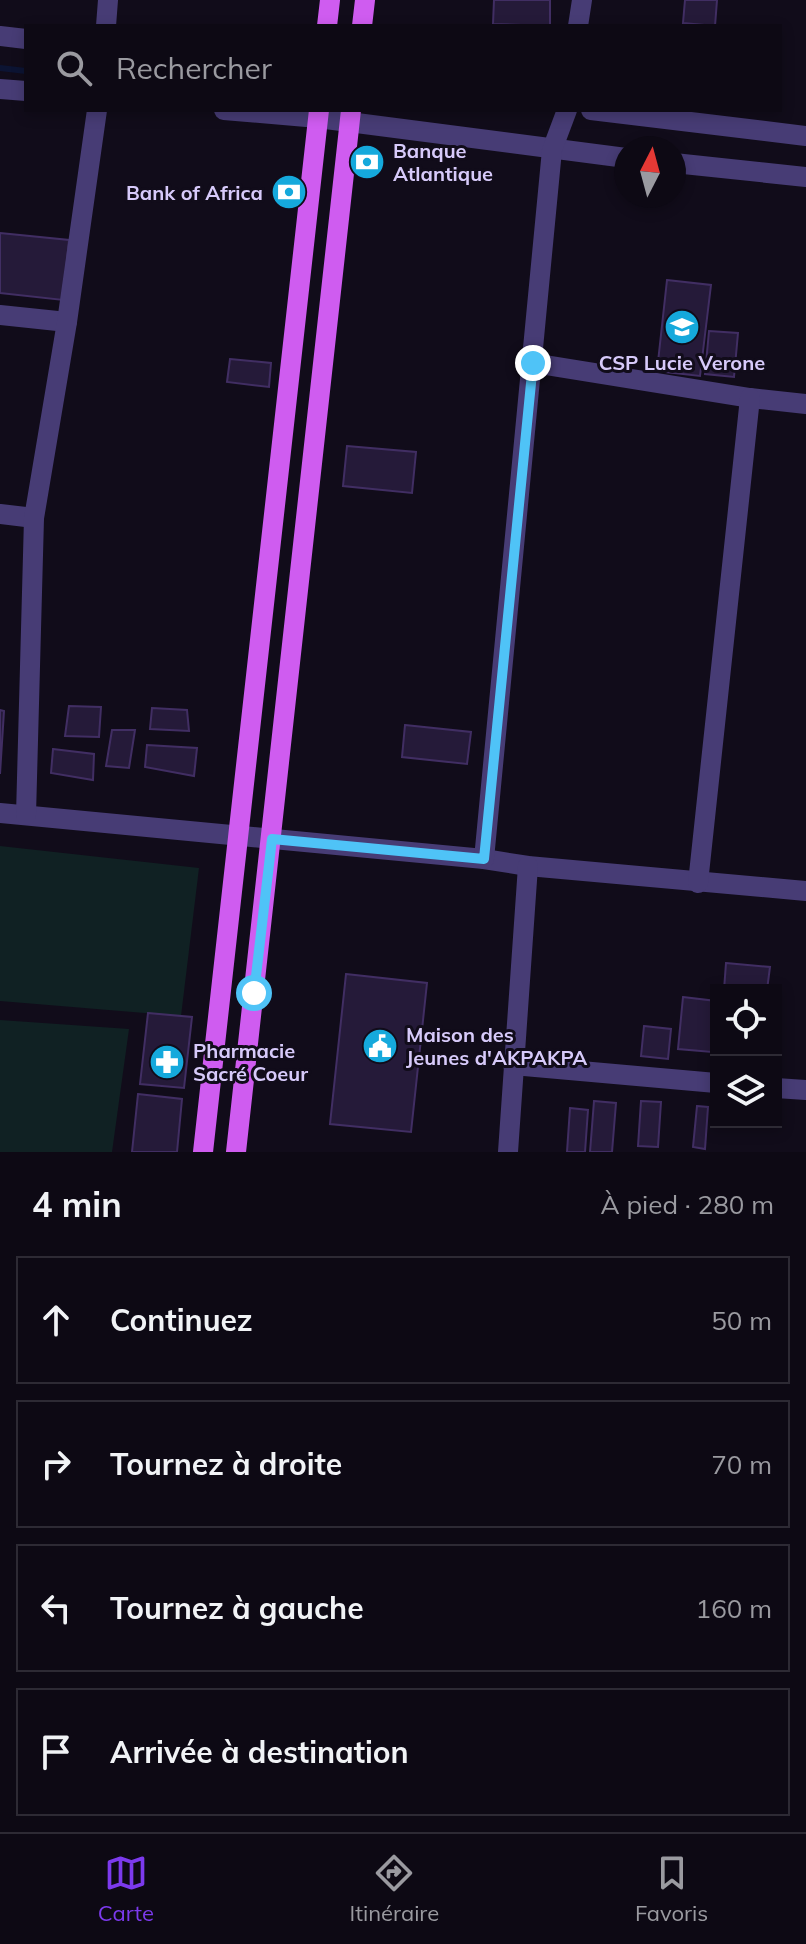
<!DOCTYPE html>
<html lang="fr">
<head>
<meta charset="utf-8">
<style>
  :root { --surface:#0d0914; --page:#16121d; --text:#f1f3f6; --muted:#9a9aa0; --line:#2d2a34; --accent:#7c3aed }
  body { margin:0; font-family:Mulish,sans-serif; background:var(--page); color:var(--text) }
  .controls { position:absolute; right:24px; bottom:24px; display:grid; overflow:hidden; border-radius:0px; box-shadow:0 4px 12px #0003 }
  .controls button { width:72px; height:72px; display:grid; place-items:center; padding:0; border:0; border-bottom:2px solid var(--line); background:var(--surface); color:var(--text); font:40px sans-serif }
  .compass { position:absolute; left:614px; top:136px; width:72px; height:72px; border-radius:50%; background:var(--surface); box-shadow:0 4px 12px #0003; rotate:6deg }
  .stop { position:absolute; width:24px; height:24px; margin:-18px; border:6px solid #4fc3f7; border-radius:50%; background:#fff }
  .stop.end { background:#4fc3f7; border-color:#fff; box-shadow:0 2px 8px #0008 }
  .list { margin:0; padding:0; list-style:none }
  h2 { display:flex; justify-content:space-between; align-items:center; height:104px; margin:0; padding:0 32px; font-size:34px }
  h2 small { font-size:26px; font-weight:400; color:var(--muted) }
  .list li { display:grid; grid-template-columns:52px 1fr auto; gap:24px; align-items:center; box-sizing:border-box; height:128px; margin:0 16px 16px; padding:0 16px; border:2px solid var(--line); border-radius:0px }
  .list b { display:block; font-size:30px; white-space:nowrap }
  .list em { font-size:26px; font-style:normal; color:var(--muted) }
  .icon { flex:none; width:44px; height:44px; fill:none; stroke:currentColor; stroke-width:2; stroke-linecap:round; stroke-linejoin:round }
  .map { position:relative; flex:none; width:806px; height:1152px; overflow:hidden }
  .search { position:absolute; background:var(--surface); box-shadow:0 4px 12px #0003; left:24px; right:24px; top:24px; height:88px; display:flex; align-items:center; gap:20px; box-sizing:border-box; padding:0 28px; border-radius:0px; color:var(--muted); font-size:30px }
  .sheet { height:680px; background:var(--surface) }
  nav { display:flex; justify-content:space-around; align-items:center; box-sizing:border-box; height:112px; border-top:2px solid var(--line); background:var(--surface); font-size:22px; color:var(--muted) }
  nav a { display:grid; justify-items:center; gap:4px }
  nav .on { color:var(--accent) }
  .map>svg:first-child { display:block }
  .green { fill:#102123 }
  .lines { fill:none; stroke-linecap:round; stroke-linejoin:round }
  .stream { stroke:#0c1433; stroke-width:6 }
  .building { fill:#251a39; stroke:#412e63; stroke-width:2 }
  .minor { stroke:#473c75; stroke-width:20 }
  .major { stroke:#cf5cf0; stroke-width:20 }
  .route { stroke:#4fc3f7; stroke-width:10 }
  .labels { text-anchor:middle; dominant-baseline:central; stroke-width:6; stroke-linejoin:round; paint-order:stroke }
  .poi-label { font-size:20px; font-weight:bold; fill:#d7cafa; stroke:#110c1a; text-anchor:start }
</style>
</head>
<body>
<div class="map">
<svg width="806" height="1152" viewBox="0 0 806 1152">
  <rect width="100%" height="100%" fill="#110c1a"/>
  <g class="green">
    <path d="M0,846L199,868L181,1016L0,1001Z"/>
    <path d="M0,1020L129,1029L112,1152H0Z"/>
  </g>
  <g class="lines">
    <path class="stream" d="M0,68L26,71"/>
  </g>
  <g class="building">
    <path d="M494,0H550V26L493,24Z"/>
    <path d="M685,0H717L715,26L683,23Z"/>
    <path d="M0,233L69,240L63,300L0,293Z"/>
    <path d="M667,280L711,285L700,376L657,371Z"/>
    <path d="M709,331L738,333L734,377L705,374Z"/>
    <path d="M230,359L271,363L269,387L227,382Z"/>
    <path d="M347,446L416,452L412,493L343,486Z"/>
    <path d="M69,706L101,707L99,737L65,736Z"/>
    <path d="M152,708L187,710L189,731L150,729Z"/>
    <path d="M0,710L4,711L0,774Z"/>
    <path d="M405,725L471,732L467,764L402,757Z"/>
    <path d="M112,730H135L129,768L106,766Z"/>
    <path d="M147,745L197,748L194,776L145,767Z"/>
    <path d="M53,749L94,754L93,780L51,773Z"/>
    <path d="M726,963L770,967L767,990H724Z"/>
    <path d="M346,974L427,983L411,1132L330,1124Z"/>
    <path d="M683,997L716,1001L712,1052L678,1049Z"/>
    <path d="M148,1013L192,1017L184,1088L140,1084Z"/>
    <path d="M644,1026L671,1029L668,1059L641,1056Z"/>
    <path d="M138,1094L182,1099L177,1152H132Z"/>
    <path d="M594,1101L616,1103L612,1152H590Z"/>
    <path d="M641,1101L661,1102L658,1147L638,1146Z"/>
    <path d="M697,1106L708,1107L705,1149L693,1147Z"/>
    <path d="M570,1108L588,1110L585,1152H567Z"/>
  </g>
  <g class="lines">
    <g class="minor">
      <path d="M106,26L108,0"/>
      <path d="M578,26L582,0"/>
      <path d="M0,36L26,39"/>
      <path d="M0,89L26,91"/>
      <path d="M224,110L318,118L626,158"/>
      <path d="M591,110L806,136"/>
      <path d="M674,163L806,177"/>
      <path d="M0,315L67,322"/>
      <path d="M533,363L750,398L806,404"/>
      <path d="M0,514L34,518"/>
      <path d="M0,813L484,859L528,866L806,891"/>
      <path d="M26,815L34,518L67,322L97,110"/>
      <path d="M484,859L552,150L567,110"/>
      <path d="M698,883L750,398"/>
      <path d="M513,1065L716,1083"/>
      <path d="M776,1088L806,1090"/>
      <path d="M508,1152L528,866"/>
    </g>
    <g class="major">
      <path d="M327,26L330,0"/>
      <path d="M362,26L365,0"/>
      <path d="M203,1152L319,110"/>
      <path d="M236,1152L351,110"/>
    </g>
  </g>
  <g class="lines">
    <path class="route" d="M254,993L272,839L484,859L533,363"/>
  </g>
  <defs>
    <symbol id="bank-disc" viewBox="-11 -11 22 22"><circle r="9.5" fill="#15a9dc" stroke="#110c1a"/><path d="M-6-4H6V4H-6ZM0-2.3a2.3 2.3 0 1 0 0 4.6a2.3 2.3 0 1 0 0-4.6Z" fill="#fff"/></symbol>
    <symbol id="school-disc" viewBox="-11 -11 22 22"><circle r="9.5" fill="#15a9dc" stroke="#110c1a"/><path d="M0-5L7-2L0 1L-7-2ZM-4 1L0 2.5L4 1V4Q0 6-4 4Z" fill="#fff"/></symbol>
    <symbol id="civic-disc" viewBox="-11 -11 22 22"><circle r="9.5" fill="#15a9dc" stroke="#110c1a"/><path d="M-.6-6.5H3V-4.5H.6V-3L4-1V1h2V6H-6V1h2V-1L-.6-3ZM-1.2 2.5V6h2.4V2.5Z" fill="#fff"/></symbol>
    <symbol id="pharmacy-disc" viewBox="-11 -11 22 22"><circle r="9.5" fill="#15a9dc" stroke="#110c1a"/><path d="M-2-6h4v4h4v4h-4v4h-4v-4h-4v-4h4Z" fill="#fff"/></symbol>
  </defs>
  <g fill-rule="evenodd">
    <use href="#bank-disc" x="347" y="142" width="40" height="40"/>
    <use href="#bank-disc" x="269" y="172" width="40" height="40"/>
    <use href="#school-disc" x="662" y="307" width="40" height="40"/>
    <use href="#civic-disc" x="360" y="1026" width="40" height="40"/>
    <use href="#pharmacy-disc" x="147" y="1042" width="40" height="40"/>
  </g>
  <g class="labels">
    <g class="poi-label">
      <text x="393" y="150">Banque<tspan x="393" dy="23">Atlantique</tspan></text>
      <text x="263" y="192" text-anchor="end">Bank of Africa</text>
      <text x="682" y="362" text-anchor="middle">CSP Lucie Verone</text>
      <text x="406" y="1034">Maison des<tspan x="406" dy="23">Jeunes d'AKPAKPA</tspan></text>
      <text x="193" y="1050">Pharmacie<tspan x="193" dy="23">Sacré Coeur</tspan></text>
    </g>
  </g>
</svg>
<div class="controls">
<button><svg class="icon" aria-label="locate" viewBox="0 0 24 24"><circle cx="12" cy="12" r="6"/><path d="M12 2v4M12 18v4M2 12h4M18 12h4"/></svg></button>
<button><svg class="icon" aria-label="layers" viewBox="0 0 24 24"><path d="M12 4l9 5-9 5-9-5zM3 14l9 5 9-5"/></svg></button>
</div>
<svg class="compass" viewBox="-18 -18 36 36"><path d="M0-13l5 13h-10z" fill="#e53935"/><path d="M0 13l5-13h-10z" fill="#9a9aa0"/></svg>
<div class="stop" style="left:254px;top:993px"></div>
<div class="stop end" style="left:533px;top:363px"></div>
<div class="search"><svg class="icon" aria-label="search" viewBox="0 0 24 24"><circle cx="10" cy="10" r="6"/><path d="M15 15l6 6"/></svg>Rechercher</div>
</div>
<section class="sheet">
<h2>4 min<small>À pied · 280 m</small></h2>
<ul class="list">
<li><svg class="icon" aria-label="ahead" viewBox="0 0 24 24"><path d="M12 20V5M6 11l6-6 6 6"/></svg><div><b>Continuez</b></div><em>50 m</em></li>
<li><svg class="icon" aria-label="right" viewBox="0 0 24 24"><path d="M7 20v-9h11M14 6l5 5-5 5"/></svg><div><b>Tournez à droite</b></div><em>70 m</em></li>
<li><svg class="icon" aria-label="left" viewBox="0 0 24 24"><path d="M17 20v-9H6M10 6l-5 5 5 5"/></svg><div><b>Tournez à gauche</b></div><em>160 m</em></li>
<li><svg class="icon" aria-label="arrive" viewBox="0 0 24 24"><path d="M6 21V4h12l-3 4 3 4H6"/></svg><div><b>Arrivée à destination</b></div></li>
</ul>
</section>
<nav>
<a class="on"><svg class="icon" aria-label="map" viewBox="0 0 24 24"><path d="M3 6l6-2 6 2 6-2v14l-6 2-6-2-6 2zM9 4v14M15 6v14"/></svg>Carte</a>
<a><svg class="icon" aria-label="directions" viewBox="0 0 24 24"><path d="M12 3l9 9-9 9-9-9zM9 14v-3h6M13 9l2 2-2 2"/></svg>Itinéraire</a>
<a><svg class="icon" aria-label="saved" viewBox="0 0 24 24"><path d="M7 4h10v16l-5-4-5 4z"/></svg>Favoris</a>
</nav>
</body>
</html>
